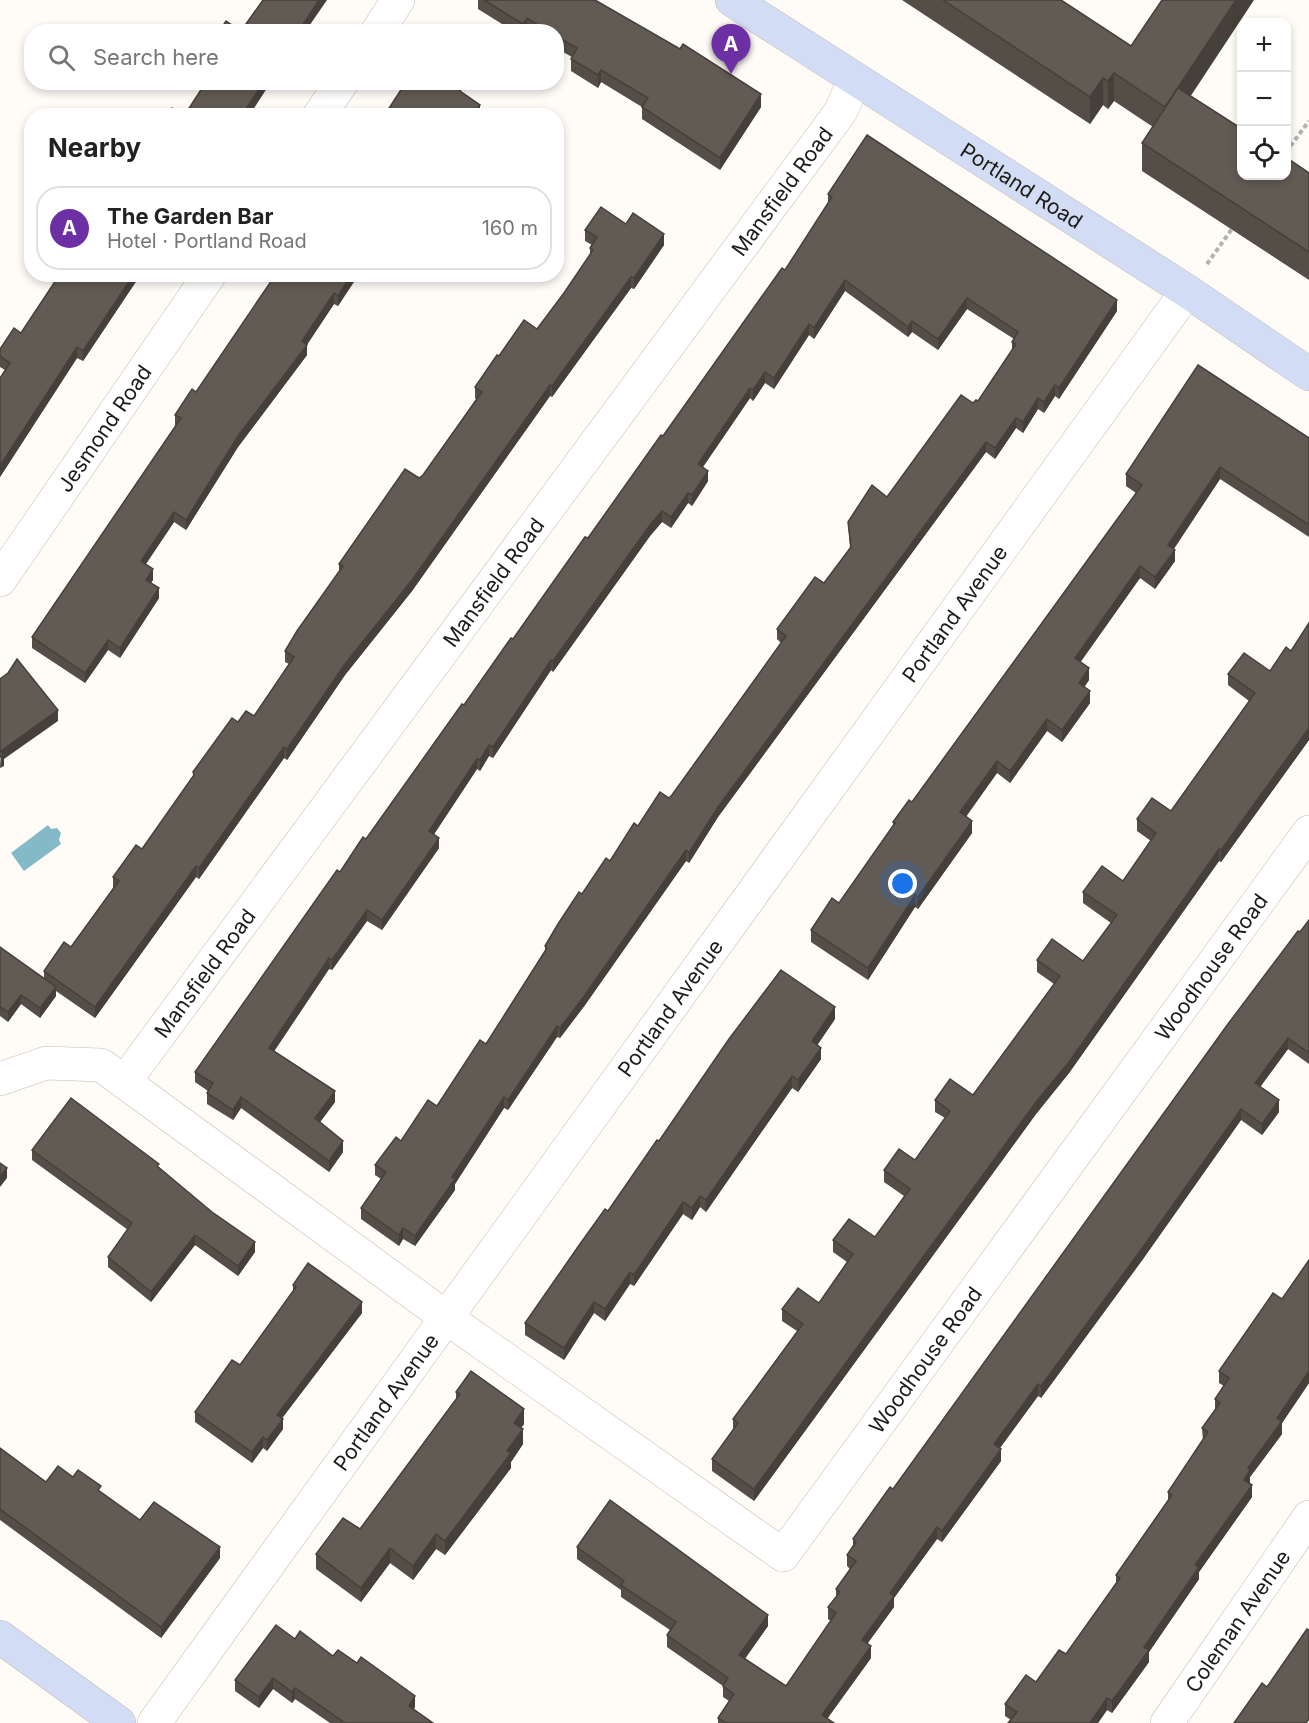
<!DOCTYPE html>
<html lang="en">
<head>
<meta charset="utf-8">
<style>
  :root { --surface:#fff; --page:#f6f6f6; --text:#222; --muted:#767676; --line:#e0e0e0; --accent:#6c2fa4 }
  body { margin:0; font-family:Inter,sans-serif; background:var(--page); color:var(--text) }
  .controls { position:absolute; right:18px; top:18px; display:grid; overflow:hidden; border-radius:12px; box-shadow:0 3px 9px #0003 }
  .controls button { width:54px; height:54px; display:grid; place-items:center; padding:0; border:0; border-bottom:2px solid var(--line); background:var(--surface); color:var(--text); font:30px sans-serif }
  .you { position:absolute; left:903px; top:884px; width:21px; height:21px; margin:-15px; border:4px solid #fff; border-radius:50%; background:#1a73e8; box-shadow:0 0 0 9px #1a73e833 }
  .badge { display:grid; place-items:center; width:39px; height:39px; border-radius:50%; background:var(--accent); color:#fff; font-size:20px; font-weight:700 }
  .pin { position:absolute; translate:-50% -50px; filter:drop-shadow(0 2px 3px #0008) }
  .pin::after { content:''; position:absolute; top:32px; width:21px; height:18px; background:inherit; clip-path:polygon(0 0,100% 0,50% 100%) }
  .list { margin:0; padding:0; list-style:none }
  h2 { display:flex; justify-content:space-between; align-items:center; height:78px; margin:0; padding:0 24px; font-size:26px }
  h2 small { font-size:20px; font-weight:400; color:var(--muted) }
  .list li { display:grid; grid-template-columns:39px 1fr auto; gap:18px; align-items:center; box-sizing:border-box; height:84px; margin:0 12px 12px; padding:0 12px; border:2px solid var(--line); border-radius:24px }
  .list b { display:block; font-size:22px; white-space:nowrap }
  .list p { margin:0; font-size:20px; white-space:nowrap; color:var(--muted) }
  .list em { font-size:20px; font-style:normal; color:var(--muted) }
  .icon { flex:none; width:33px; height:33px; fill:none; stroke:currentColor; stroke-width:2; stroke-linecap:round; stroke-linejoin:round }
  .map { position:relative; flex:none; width:1309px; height:1723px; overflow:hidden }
  .search { position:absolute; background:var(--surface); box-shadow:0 3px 9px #0003; left:24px; top:24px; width:540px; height:66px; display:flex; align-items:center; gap:15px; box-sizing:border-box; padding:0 21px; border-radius:24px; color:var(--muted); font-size:22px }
  .panel { position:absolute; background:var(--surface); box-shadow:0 3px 9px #0003; left:24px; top:108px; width:540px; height:174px; border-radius:24px }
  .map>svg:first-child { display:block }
  .water { fill:#84b9c8 }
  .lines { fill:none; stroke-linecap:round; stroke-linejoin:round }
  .street-casing { stroke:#c5bbb3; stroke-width:34 }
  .secondary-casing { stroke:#c5bbb3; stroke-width:34 }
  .path { stroke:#b5b1ae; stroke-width:4; stroke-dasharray:4.5 3; stroke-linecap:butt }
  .street { stroke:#fff; stroke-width:33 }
  .secondary { stroke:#d2ddf5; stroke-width:33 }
  .wall { fill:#544e47 }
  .shaded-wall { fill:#45403a }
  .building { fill:#625b53; stroke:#45403a; stroke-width:1.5 }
  .labels { text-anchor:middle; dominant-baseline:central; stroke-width:6; stroke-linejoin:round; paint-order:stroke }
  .street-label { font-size:21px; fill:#1d1a17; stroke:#fff }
</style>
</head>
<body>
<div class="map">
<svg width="1309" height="1723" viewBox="0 0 1309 1723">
  <rect width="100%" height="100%" fill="#fffbf7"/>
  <path class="water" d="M48,825L51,829L57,828L61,833L59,840L61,844L24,871L11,853Z"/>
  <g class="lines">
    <defs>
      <g id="street">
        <path d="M377,32L398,0"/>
        <path d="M319,116L342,82"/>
        <path id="s1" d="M0,580L210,274"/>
        <path id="s2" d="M0,1079L46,1063L101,1065L447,1318L783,1555L1309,832"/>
        <path id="s3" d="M125,1081L841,111L854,80"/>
        <path id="s4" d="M154,1723L1187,291"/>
        <path id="s5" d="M1167,1723L1309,1517"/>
      </g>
      <g id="secondary">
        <path id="s6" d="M732,0L1187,291L1309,374"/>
        <path d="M0,1637L119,1723"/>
      </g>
    </defs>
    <use href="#street" class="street-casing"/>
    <use href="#secondary" class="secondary-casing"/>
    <g class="path">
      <path d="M1286,152L1309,121"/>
      <path d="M1207,264L1234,226"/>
    </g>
    <use href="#street" class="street"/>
    <use href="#secondary" class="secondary"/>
  </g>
  <g class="wall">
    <path d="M478,0H595L761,107L720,170L642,119V107L601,82L598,88L571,71V59L572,57L556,48V32H528L527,31L526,32H515L478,9Z"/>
    <path d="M902,0H1061L1131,46L1191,96L1309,173V280L1142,171V143L1153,127L1114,101L1108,109L1103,105L1090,124Z"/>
    <path d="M828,194L1117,311L1059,399L1055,396L1044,413L1038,409L1023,433L1016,428L995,459L986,452L718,817L689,863L686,861L585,1005L560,1038L557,1037L508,1110L504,1108L455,1184V1190L415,1246L403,1239L399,1246L361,1219V1208L381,1179L375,1175V1165L437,1106L486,1044L545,951V946L582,894L638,826L672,795L781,643L777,639V629L824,583L850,548L848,522L887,497L973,403L978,401L1012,351V342L1014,339L967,309L938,350L912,332L908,337L845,291L814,339L809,335L774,389L765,383L753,401L750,398L703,467L708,481L692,506L688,503L671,528L662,522L650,536L553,672L551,670L493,758L489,756L480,771L477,769L434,834L439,848L382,930L367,921L332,970L329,969L274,1051L335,1102L320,1122L343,1152L329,1172L241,1108L233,1120L207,1104V1093L208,1091L195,1082V1072L340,872L366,839L785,270L828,204Z"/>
    <path d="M626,224L664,245L634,289L631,288L552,397L550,396L412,591L345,675L287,760L284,758L199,879L196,877L95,1018L56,991V996L40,1018L21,1004L8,1022L0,1016V947L44,978V971L71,947L113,888V877L142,849L193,777V772L238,722L254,716L289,664L285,662V651L339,572V564L423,475L476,399L475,398V387L499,356L537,329L564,293L590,255V248L592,245L585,241V230Z"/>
    <path d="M60,274H141L83,361L77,358L0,477V378L5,370L0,367V349L21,333Z"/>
    <path d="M359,274L338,306L334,304L307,345V355L238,447L186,530L174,522L146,564L153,580L151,583L159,598L120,658L108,650L85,683L32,648V637L176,426L175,425V415L196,392Z"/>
    <path d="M1309,438V537L1220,479L1174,549L1175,561L1155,589L1140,578L1080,662L1089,680L1084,687L1090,703L1062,742L1047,731L1010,783L997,773L966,817L972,833L918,909L915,907L868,980L811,942V930L839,903L893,826V822L912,802L1136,493L1126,486V474Z"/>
    <path d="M1309,623V740L1221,862L1219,861L1069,1073L1036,1114L754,1501L712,1471V1459L733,1430V1419L797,1331L782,1321V1309L819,1303L847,1262L833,1252V1240L875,1237L904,1196L884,1182V1170L915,1160L945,1118L935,1112V1100L973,1095L1054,984L1037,972V960L1083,961L1111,923L1083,903V892L1123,881L1151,841L1137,831V819L1171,811L1249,701L1228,685V674L1270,671L1291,651Z"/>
    <path d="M1309,920V1064L1288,1049L1260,1087L1279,1112L1262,1135L1241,1120L1143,1259L1041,1398L1038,1396L1000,1448L1001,1461L942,1542L937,1539L894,1598V1607L867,1644L871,1658L827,1719L834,1723H718V1718L729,1701L723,1697V1686L667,1647V1635L670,1630L621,1597V1590L577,1559V1547L768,1626L745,1659L786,1686L831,1621L828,1619V1607L836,1597V1589L850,1569L847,1566V1555L853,1547V1539L893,1489Z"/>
    <path d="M835,1019L817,1045L821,1059L798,1092L792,1088L706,1212L700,1207L692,1220L683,1214L634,1286L630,1284L605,1321L594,1313L564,1360L525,1335V1323L659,1141Z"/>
    <path d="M32,1150L159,1167L255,1252L238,1276L195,1245L151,1302L108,1267V1257L128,1230L32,1160Z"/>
    <path d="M1309,1260V1383L1282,1423V1434L1250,1477V1482L1249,1484L1252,1497L1199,1572V1579L1149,1652V1662L1112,1713L1107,1710L1098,1723H1008L1011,1720L1005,1716V1704L1036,1682L1066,1654L1116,1583V1575L1168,1500V1492L1203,1441L1202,1428L1215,1410V1399L1224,1386L1219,1383V1371L1282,1299Z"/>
    <path d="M293,1285L362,1313L282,1418L283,1429L267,1451L263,1448L252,1463L195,1422V1412L240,1365L293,1292Z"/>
    <path d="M456,1392L524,1424L521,1428L523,1444L511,1462V1468L445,1555L436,1549L413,1580L390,1563L361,1602L316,1569V1554L360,1529L456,1399Z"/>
    <path d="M0,1448L46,1482L73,1477L101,1492L140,1520L220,1558L161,1638L0,1520Z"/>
    <path d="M295,1639L333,1656L415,1707L414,1709L433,1723H330L295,1699L292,1703L273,1689L259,1708L235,1691V1680Z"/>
  </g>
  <g class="shaded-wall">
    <path d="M319,0H327L305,32H298Z"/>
    <path d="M1236,0H1254L1165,135V107Z"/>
    <path d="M527,18V31L523,32V24Z"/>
    <path d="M601,70V82L598,88V75Z"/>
    <path d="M1114,73V101L1108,109V81Z"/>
    <path d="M1103,78V105L1090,124V97Z"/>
    <path d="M264,82H271L249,116H241Z"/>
    <path d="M761,94V107L720,170V158Z"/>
    <path d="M480,105V115L472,116Z"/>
    <path d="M664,234V245L634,289V278Z"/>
    <path d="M134,274H141L83,361V351Z"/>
    <path d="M352,274H359L338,306V296Z"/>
    <path d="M631,277V288L552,397V386Z"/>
    <path d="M845,280V291L814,339V328Z"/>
    <path d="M334,293V304L303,350L307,345V355L238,447L186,530V520L238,436Z"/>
    <path d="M967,298V309L938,350V339Z"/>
    <path d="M1117,300V311L1059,399V388Z"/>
    <path d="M912,321V332L908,337V327Z"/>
    <path d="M809,324V335L774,389V378Z"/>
    <path d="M77,347V358L0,477V466Z"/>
    <path d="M765,372V383L753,401V390Z"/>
    <path d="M550,385V396L412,591L345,675L287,760V749L345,664Z"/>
    <path d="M1055,385V396L1044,413V402Z"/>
    <path d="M750,388V398L698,474V464Z"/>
    <path d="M1038,398V409L1023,433V422Z"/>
    <path d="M1016,418V428L995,459V448Z"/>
    <path d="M986,442V452L718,817L689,863V853L718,807Z"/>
    <path d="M1220,467V479L1168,557V545Z"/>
    <path d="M708,471V481L692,506V495Z"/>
    <path d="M688,493V503L671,528V517Z"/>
    <path d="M662,511V522L650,536L553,672V661L650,525Z"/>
    <path d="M174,512V522L141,571V561Z"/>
    <path d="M1175,550V561L1155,589V577Z"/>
    <path d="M1140,566V578L1075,670V658Z"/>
    <path d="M153,569V580L146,590V580Z"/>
    <path d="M159,588V598L120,658V648Z"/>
    <path d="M108,640V650L85,683V673Z"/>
    <path d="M551,660V670L493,758V747Z"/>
    <path d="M1089,668V680L1079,695V683Z"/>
    <path d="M1090,691V703L1062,742V730Z"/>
    <path d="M58,710V721L4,759V766L0,768L1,751Z"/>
    <path d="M1047,719V731L1010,783V771Z"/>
    <path d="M1309,728V740L1221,862V850Z"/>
    <path d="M489,745V756L480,771V760Z"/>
    <path d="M284,747V758L199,879V868Z"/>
    <path d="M477,759V769L429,842V831Z"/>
    <path d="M997,761V773L960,824V812Z"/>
    <path d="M972,821V833L918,909V897Z"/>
    <path d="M439,838V848L382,930V920Z"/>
    <path d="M1219,849V861L1069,1073L1036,1114L754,1501V1489Z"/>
    <path d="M686,850V861L585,1005L560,1038V1028Z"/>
    <path d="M196,866V877L95,1018V1007Z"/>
    <path d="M915,895V907L868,980V968Z"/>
    <path d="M367,910V921L332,970V960Z"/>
    <path d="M329,958V969L269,1059V1048Z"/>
    <path d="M56,987V996L40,1018V1008Z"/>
    <path d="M21,995V1004L8,1022V1012Z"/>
    <path d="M835,1007V1019L812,1053V1041Z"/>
    <path d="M557,1026V1037L508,1110V1100Z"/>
    <path d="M1288,1038V1049L1255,1094V1083Z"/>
    <path d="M821,1048V1059L798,1092V1080Z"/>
    <path d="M792,1076V1088L706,1212V1200Z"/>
    <path d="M335,1091V1102L315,1129V1118Z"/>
    <path d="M241,1097V1108L233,1120V1110Z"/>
    <path d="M504,1097V1108L455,1184V1190L415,1246V1236Z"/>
    <path d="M1279,1100V1112L1262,1135V1124Z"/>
    <path d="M1241,1109V1120L1143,1259L1041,1398V1386Z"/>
    <path d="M343,1141V1152L329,1172V1161Z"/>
    <path d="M7,1168V1178L0,1187V1177Z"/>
    <path d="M700,1196V1207L692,1220V1208Z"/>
    <path d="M683,1202V1214L634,1286V1275Z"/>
    <path d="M403,1228V1239L399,1246V1235Z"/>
    <path d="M195,1235V1245L151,1302V1292Z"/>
    <path d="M255,1242V1252L238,1276V1266Z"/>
    <path d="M630,1272V1284L605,1321V1309Z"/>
    <path d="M362,1302V1313L277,1425V1415Z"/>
    <path d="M594,1302V1313L564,1360V1348Z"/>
    <path d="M1309,1371V1383L1282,1423V1434L1250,1477V1482L1244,1492V1480L1248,1468L1277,1418Z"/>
    <path d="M1038,1384V1396L994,1456V1444Z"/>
    <path d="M524,1409V1424L514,1437V1423Z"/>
    <path d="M283,1419V1429L267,1451V1440Z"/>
    <path d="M523,1429V1444L511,1462V1468L445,1555V1541Z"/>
    <path d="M263,1437V1448L252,1463V1452Z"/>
    <path d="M1001,1449V1461L942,1542V1531Z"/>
    <path d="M1252,1485V1497L1199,1572V1579L1149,1652V1662L1112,1713V1701L1144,1647L1195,1565Z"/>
    <path d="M937,1527V1539L894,1598V1607L862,1651V1640L890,1593Z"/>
    <path d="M436,1534V1549L413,1580V1566Z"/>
    <path d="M220,1547V1558L161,1638V1627Z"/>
    <path d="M390,1548V1563L361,1602V1588Z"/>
    <path d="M768,1615V1626L739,1666V1655Z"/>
    <path d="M871,1646V1658L824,1723L822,1715Z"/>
    <path d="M273,1678V1689L259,1708V1697Z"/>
    <path d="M295,1688V1699L292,1703V1692Z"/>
    <path d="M415,1696V1707L409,1716V1706Z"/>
    <path d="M1107,1698V1710L1098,1723H1090Z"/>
  </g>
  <g class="building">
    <path d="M263,0H319L298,32H219L226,21L241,31Z"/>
    <path d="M484,0H595L680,49L683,44L761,94L720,158L642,107L648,98L601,70L598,75L571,59L577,48L556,36V32H549L527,18L523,24Z"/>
    <path d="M943,0H1061L1131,46L1162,0H1236L1165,107L1114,73L1108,81L1103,78L1090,97Z"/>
    <path d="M206,82H264L241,116H184Z"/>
    <path d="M406,82H455L462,88L460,91L480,105L472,116H384Z"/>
    <path d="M1178,88L1242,129V176H1287V158L1309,173V252L1142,143Z"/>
    <path d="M172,108L183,116H167Z"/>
    <path d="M867,135L1117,300L1059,388L1055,385L1044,402L1038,398L1023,422L1016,418L995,448L986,442L718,807L689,853L686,850L585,995L560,1028L557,1026L508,1100L504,1097L452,1177L455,1179L415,1236L403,1228L399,1235L361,1208L386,1172L375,1165L396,1137L401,1141L428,1100L437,1106L480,1040L486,1044L547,948L545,946L558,924L579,892L582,894L606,858L610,861L634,823L638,826L660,792L669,798L672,795L786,636L777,629L815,577L824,583L851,547L848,522L872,485L887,497L961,395L973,403L976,400L978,401L1016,344L1012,342L1018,332L967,298L938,339L912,321L908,327L845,280L814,328L809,324L774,378L765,372L753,390L750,388L698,464L708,471L692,495L688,493L671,517L662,511L650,525L553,661L551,660L493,747L489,745L480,760L477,759L429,831L439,838L382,920L367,910L332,960L329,958L269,1048L335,1091L315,1118L343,1141L329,1161L241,1097L233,1110L207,1093L213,1083L195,1072L337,870L340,872L363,837L366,839L462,704L464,705L511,638L513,639L585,537L588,538L661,435L663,436L782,268L785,270L832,197L828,194Z"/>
    <path d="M601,207L626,224L633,213L664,234L634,278L631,277L552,386L550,385L412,580L345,664L287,749L284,747L199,868L196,866L95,1007L44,971L64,942L71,947L119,881L113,877L136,845L142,849L194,775L193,772L232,718L238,722L246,711L254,716L294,657L285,651L297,631L343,566L339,564L405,469L419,478L423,475L482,392L475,387L497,355L499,356L524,320L537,329L564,293L593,250L590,248L597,237L585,230Z"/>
    <path d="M60,274H134L83,351L77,347L0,466V378L10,363L0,356V349L14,328L21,333Z"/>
    <path d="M276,274H352L338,296L334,293L302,341L307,345L238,436L186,520L174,512L141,561L153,569L146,580L159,588L120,648L108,640L85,673L32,637L181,418L175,415L192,389L196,392Z"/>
    <path d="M1198,365L1309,438V525L1220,467L1168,545L1175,550L1155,577L1140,566L1075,658L1089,668L1079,683L1090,691L1062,730L1047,719L1010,771L997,761L960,812L972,821L918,897L915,895L868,968L811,930L832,898L839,903L895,823L893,822L909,800L912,802L1142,485L1126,474Z"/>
    <path d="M1309,623V728L1221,850L1219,849L1069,1062L1036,1102L754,1489L712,1459L738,1423L733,1419L803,1324L782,1309L798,1288L819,1303L853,1254L833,1240L849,1219L875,1237L910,1189L884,1170L899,1149L915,1160L950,1111L935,1100L950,1079L973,1095L1060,976L1037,960L1052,939L1083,961L1117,915L1083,892L1102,866L1123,881L1156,833L1137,819L1152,798L1171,811L1255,693L1228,674L1244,653L1270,671L1286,647L1291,651Z"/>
    <path d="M17,659L58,710L1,751L4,755L0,757V679L8,673Z"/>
    <path d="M1309,920V1053L1288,1038L1255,1083L1279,1100L1262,1124L1241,1109L1143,1247L1041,1386L1038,1384L994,1444L1001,1449L942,1531L937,1527L890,1593L894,1596L862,1640L871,1646L822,1715L834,1723H726L718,1718L734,1694L723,1686L728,1678L667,1635L676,1622L621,1585L624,1581L577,1547L610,1500L768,1615L739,1655L786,1686L836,1613L828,1607L840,1592L836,1589L856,1561L847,1555L856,1542L853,1539L890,1487L893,1489L1228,1024L1298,931L1300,932Z"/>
    <path d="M0,947L56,987L40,1008L21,995L8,1012L0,1007Z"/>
    <path d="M781,970L835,1007L812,1041L821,1048L798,1080L792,1076L706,1200L700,1196L692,1208L683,1202L634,1275L630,1272L605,1309L594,1302L564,1348L525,1323L580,1244L605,1209L608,1211L657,1140L659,1141L729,1039Z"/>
    <path d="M71,1098L159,1164L157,1166L212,1212L255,1242L238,1266L195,1235L151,1292L108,1257L132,1223L32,1150Z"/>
    <path d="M0,1163L7,1168L0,1177Z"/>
    <path d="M1309,1260V1371L1277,1418L1282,1421L1248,1468L1250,1470L1244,1480L1252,1485L1195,1565L1199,1567L1144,1647L1149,1650L1112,1701L1107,1698L1090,1723H1008L1017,1712L1005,1704L1026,1675L1036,1682L1059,1650L1066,1654L1120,1578L1116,1575L1172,1495L1168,1492L1208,1432L1202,1428L1220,1403L1215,1399L1229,1378L1219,1371L1273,1293L1282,1299Z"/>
    <path d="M308,1263L362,1302L277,1415L283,1419L267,1440L263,1437L252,1452L195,1412L232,1360L240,1365L296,1287L293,1285Z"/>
    <path d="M471,1371L524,1409L514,1423L523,1429L507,1451L511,1453L445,1541L436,1534L413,1566L390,1548L361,1588L316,1554L343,1518L360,1529L460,1394L456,1392Z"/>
    <path d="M0,1448L46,1482L58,1466L73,1477L78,1470L101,1486L98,1490L140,1520L154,1502L220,1547L161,1627L0,1509Z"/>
    <path d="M276,1625L295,1639L300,1631L333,1656L338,1650L357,1663L361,1657L415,1696L409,1706L433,1723H345L295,1688L292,1692L273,1678L259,1697L235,1680Z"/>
    <path d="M1307,1629L1309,1630V1719L1306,1723H1234L1262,1683L1267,1687Z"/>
  </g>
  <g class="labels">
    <g class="street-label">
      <text stroke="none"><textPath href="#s6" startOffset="344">Portland Road</textPath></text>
      <text stroke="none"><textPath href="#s3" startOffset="1106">Mansfield Road</textPath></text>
      <text stroke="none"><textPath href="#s1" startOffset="184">Jesmond Road</textPath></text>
      <text stroke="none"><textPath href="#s3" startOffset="620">Mansfield Road</textPath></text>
      <text stroke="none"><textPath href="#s4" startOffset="1368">Portland Avenue</textPath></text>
      <text stroke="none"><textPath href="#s2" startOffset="1671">Woodhouse Road</textPath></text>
      <text stroke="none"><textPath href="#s3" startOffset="134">Mansfield Road</textPath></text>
      <text stroke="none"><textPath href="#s4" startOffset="882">Portland Avenue</textPath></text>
      <text stroke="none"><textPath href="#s2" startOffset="1185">Woodhouse Road</textPath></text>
      <text stroke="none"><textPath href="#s4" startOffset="396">Portland Avenue</textPath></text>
      <text stroke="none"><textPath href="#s5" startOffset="124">Coleman Avenue</textPath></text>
    </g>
  </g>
</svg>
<div class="controls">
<button>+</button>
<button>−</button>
<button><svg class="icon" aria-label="locate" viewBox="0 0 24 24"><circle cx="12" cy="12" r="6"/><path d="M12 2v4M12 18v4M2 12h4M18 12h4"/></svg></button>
</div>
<div class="you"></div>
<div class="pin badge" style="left:731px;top:74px">A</div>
<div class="search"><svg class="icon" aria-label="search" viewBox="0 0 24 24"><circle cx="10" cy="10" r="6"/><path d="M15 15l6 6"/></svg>Search here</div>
<section class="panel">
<h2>Nearby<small></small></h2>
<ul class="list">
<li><span class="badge">A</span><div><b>The Garden Bar</b><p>Hotel · Portland Road</p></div><em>160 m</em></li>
</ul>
</section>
</div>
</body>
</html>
